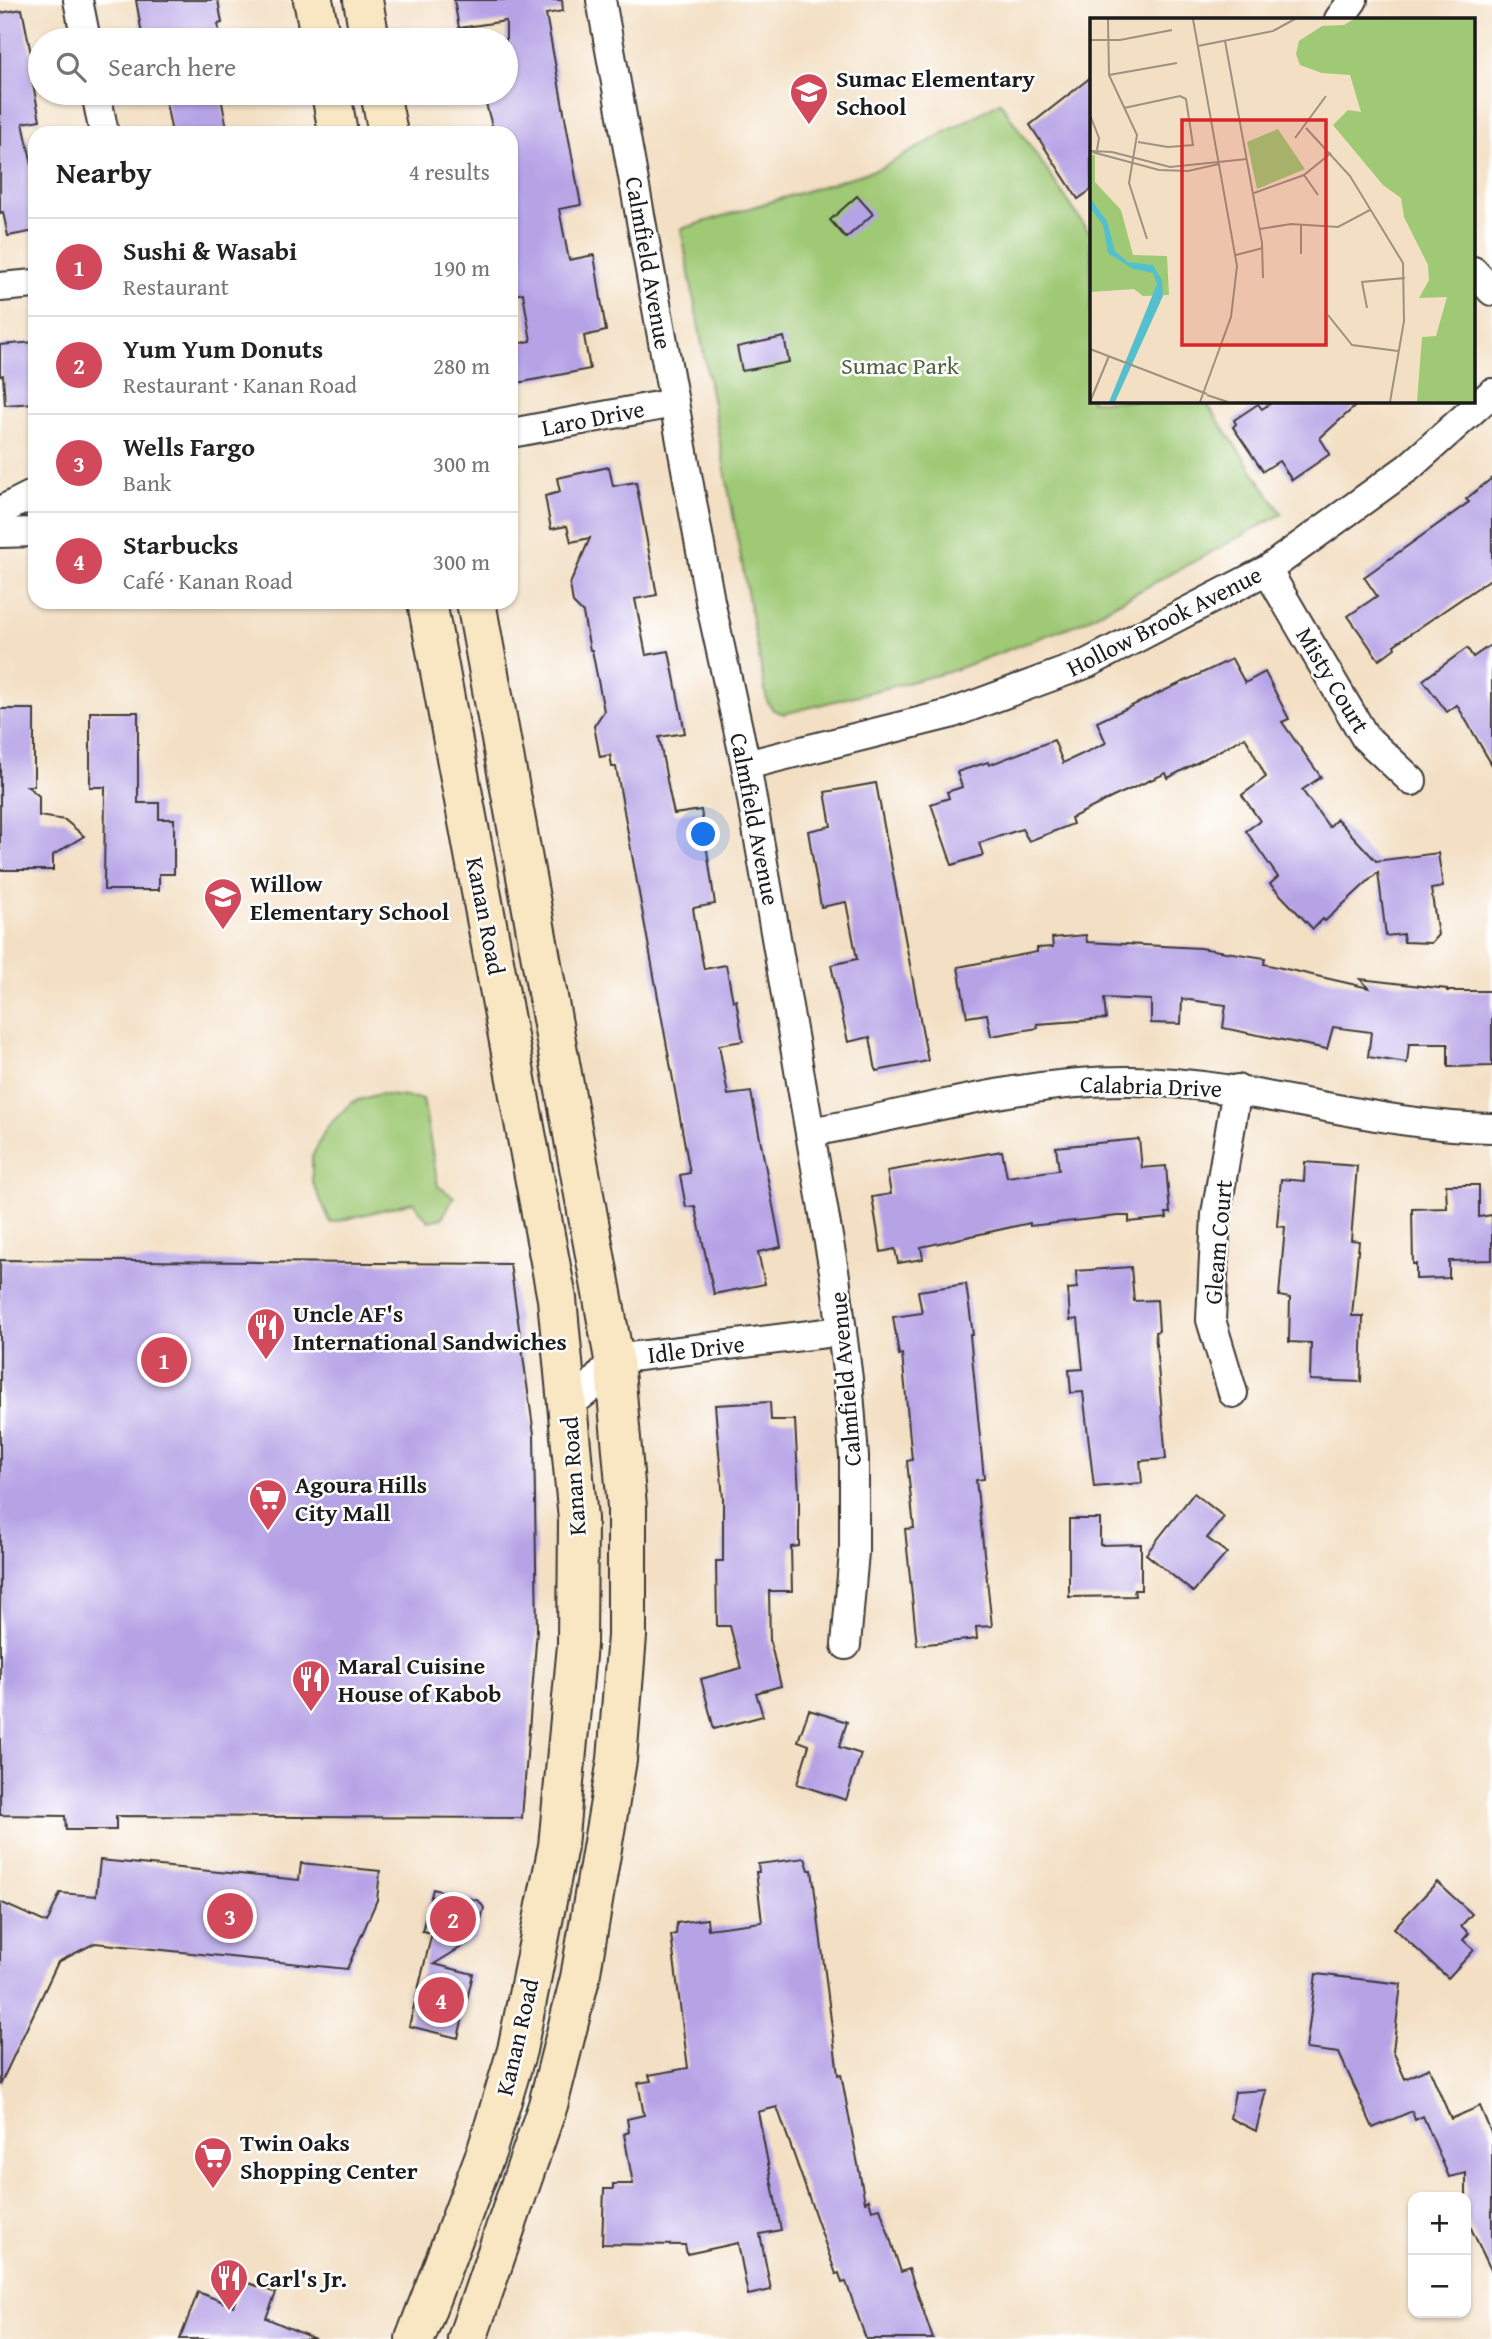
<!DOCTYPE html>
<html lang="en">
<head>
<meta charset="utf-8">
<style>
  :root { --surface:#fff; --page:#f6f6f6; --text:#222; --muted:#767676; --line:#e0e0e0; --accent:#d1495b }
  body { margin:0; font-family:"Gentium Book Plus",serif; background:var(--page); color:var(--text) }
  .controls { position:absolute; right:21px; bottom:21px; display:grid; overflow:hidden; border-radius:14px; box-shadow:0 2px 5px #0004 }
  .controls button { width:63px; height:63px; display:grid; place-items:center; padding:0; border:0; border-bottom:2px solid var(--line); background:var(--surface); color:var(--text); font:35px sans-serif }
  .you { position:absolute; left:704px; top:835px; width:24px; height:24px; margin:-18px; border:5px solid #fff; border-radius:50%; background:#1a73e8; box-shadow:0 0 0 10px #1a73e833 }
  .badge { display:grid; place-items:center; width:46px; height:46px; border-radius:50%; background:var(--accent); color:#fff; font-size:23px; font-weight:700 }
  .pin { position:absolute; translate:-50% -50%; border:4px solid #fff; box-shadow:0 2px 7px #0006 }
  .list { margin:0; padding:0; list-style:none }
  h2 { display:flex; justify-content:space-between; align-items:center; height:91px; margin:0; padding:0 28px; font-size:30px }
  h2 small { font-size:23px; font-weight:400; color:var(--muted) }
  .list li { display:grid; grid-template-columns:46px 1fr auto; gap:21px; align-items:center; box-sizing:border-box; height:98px; padding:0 28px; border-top:2px solid var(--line) }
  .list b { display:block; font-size:26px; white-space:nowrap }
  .list p { margin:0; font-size:23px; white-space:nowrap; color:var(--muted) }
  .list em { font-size:23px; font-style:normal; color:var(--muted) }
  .icon { flex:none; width:38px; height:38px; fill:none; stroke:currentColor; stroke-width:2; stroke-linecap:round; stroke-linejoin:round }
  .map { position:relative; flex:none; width:1492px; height:2339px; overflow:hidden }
  .search { position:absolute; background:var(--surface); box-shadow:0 2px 5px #0004; left:28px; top:28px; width:490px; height:77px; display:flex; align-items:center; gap:18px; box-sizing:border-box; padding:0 24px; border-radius:38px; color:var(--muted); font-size:26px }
  .panel { position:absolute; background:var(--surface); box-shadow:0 2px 5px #0004; left:28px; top:126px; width:490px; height:483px; border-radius:21px }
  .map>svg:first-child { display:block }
  .green { fill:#9fc975; stroke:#5e7248; stroke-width:2 }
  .building { fill:#b6a3e6 }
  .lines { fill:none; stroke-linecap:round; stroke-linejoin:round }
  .minor-casing { stroke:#3c3935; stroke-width:32 }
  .secondary-casing { stroke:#3c3935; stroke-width:42 }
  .minor { stroke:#fff; stroke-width:28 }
  .secondary { stroke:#f9e7c3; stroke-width:38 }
  .labels { text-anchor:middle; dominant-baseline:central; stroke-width:5; stroke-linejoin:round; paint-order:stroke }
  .poi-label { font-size:24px; font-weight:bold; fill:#1c1c1c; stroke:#fff; text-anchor:start }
  .street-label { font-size:24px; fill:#1c1c1c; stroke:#fff }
  .park-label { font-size:24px; fill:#506140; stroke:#fff }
  .inset-road { fill:none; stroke:#9d9180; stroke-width:2 }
  .view { fill:#d62828; fill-opacity:0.15; stroke:#d62828; stroke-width:3.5 }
  .inset-edge { fill:none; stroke:#1c1c1c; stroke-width:3.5 }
</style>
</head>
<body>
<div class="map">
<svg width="1492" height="2339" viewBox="0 0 1492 2339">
  <rect width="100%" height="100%" fill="#fff"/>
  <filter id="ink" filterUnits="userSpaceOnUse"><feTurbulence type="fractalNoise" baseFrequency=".0143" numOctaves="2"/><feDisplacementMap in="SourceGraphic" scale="14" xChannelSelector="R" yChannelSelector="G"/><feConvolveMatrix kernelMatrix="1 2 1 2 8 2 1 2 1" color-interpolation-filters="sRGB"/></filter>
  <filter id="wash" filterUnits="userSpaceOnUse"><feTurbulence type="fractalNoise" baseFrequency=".00686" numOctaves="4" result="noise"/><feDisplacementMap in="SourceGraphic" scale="28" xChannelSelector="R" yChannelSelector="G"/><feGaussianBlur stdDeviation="1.57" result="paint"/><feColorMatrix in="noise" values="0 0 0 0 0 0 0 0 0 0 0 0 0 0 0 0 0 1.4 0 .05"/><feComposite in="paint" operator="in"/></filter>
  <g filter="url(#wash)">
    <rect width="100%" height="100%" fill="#f3dfc3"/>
    <g class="green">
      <path d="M1000,102L1091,235V401H1205L1282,514L1082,622L949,672L784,714L773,710L767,701L681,229L881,168Z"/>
      <path d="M379,1094L423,1099L438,1186L454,1197L442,1218L428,1221L413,1202L331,1223L312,1181V1157L326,1128L352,1102Z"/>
    </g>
    <g id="blocks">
      <g class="building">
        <path d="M136,0H218L222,23L218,24L221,40H143Z"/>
        <path d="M454,0H562L563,11L546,14L581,205L559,209L569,260L594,255L606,331L584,336L590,369L517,383L511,345L531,341L523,293L515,295L511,276V133H494L483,93H506V21L459,28Z"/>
        <path d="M22,9L35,74H31L40,120L23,123L32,165L35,164V231L8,236L3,212L0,213V13Z"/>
        <path d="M1091,77V190L1078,199L1030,125Z"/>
        <path d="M164,93H220L228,133H172Z"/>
        <path d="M857,196L873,214L846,238L830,220Z"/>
        <path d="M784,337L789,362L742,371L737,347Z"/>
        <path d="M35,342V403L5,405L3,375L0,376V345Z"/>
        <path d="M1274,401H1361L1320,438L1330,454L1292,480L1279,461L1263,471L1233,427L1236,424L1234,420L1258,404L1262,409Z"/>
        <path d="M609,467L613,486L636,482L657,595L635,599L646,655L669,651L685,733L659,737L669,791L674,814L701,810L715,904L693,908L696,927L704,969L726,965L733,1001L736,1000L743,1041L719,1045L728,1095L751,1092L781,1247L758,1252L765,1284L714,1294L695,1206L686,1207L680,1175L690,1173L616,767H612L610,755L600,757L594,726L604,711L592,650H590L583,613L573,603L570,584L590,538L571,542L567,526L551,529L545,496L560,492L557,478Z"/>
        <path d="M1492,478V578L1394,645L1395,648L1379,660L1348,616L1377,596L1364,577L1469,502L1466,499Z"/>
        <path d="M1492,644V765L1457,705L1447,712L1423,680L1467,648L1473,657Z"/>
        <path d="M1232,659L1245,683L1265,672L1289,719L1282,722L1321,777L1302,790L1329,827L1337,819L1376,861L1438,853L1443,887L1431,889L1438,935L1431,943L1404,942L1403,934L1386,936L1378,872L1325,921L1323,919L1313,929L1270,884L1278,877L1246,831L1260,821L1242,795L1266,777L1245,737L1168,778L1166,773L1113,797L1071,818L1073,824L1029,841L1022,829L979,843L983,855L952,865L931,804L949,798L947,792L962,787L957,772L988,762L989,765L1054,740L1063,763L1106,743L1097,722Z"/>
        <path d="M0,709H34V786H27L39,796V816L65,820L84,836L53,855V870H0Z"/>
        <path d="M90,712H138V803H159V819H174V874H159V890H104L105,787H90Z"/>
        <path d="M876,783L928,1061L876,1071L870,1037L848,1042L831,965L857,959L846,902L821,907L808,831L831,826L825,792Z"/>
        <path d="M1086,935L1087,942L1200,948L1265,958L1264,964L1369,988L1360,979L1447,989V991H1492V1066L1448,1067V1044H1409L1407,1063L1368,1057L1371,1032L1333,1027L1327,1049L1223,1028L1226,1005L1182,999L1181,1024L1151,1023V1000L1104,998L1106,1019L1037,1024L1038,1028L991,1036L987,1014L967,1017L958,967L1037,952V948L1053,947L1052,938Z"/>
        <path d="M1139,1139L1142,1168L1166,1166L1170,1213H1166L1167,1218L1129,1222V1216H1118L1030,1226V1223L921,1247L923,1259L898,1263L895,1249L881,1252L872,1197L891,1194L887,1171L1002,1151L1007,1177L1059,1170L1056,1147Z"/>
        <path d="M1305,1162L1357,1166L1351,1240L1359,1241L1352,1316H1363L1361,1382L1310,1380L1311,1343L1289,1342L1290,1298L1279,1296L1285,1227L1277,1226L1281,1179L1304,1181Z"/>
        <path d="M1446,1185H1479V1217L1492,1215V1260L1449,1261V1278L1416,1279V1264H1413L1412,1209L1447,1208Z"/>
        <path d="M0,1260L510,1264L534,1434L537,1630L522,1818L116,1816V1830H66L65,1816L0,1815Z"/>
        <path d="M1131,1267L1134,1301L1157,1300L1159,1331L1155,1332L1166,1459L1140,1461L1142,1483L1094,1487L1083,1392L1071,1393L1069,1370L1083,1369L1078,1319L1070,1320L1068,1289L1077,1288L1076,1271Z"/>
        <path d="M966,1284L973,1335H970L984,1479L976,1480L992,1626L976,1627L977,1639L917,1645L905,1529L914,1528L907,1461L912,1460L902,1354L899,1355L893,1317L922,1313L918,1291Z"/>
        <path d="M770,1402L771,1420H795L799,1495V1546L791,1547L792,1591H769L770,1641L781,1686L756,1693L763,1716L714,1729L701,1679L741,1668L730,1626H717L716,1561H723V1499L715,1405Z"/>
        <path d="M1194,1493L1224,1517L1207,1538L1227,1553L1193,1592L1146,1554Z"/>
        <path d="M1069,1519H1100V1545L1141,1544V1590H1134L1135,1596L1069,1597Z"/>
        <path d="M809,1710L847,1722L839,1747L861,1754L846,1800L797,1784L809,1745L798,1741Z"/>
        <path d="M805,1858L809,1870H812L838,2075L841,2074L865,2202L869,2200L872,2210L880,2208L901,2272L909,2269L933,2339H866L846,2282L842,2283L839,2273L836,2274L777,2107L758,2112L781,2230L760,2234L771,2290L748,2295L738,2243L687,2254L685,2245L602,2244L604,2189H613V2184H633L624,2134L629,2132L627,2119L644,2115L638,2083L651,2081L649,2075L688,2068L671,1935L676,1934L677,1923L707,1919L708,1929L762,1922L756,1872H759L758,1864Z"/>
        <path d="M100,1860L299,1880L301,1863L380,1871L377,1900L347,1969L95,1943L58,1962L0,2085V1902L47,1923L60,1893L96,1896Z"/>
        <path d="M1437,1882L1472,1914L1461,1926L1469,1933L1463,1940L1474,1950L1448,1978L1394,1928Z"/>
        <path d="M433,1889L479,1901L484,1908L476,1938L434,1964L473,1974L458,2038L409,2026L432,1933L422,1931Z"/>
        <path d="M1316,1974L1401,1984L1393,2051L1405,2079L1429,2068L1451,2119L1480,2106L1492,2135V2272L1466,2218V2173L1449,2177L1423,2116L1415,2120L1412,2111L1373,2128L1339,2053L1306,2049Z"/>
        <path d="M1266,2090L1256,2131L1230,2118L1235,2092Z"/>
        <path d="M243,2281L276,2293L266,2318L315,2339H180L198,2292L233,2306Z"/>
      </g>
    </g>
  </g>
  <g filter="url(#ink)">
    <use href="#blocks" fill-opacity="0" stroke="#3c3935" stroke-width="2"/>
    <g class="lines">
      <defs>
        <g id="minor">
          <path d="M78,0L86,40"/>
          <path d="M601,0L710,601L746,765L835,1277L848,1379L854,1457V1552L846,1645"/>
          <path d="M1339,19L1353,0"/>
          <path d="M96,93L104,133"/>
          <path d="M1473,271L1492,291"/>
          <path d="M0,287L35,284"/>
          <path d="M511,433L674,403"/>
          <path d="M0,511L34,494"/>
          <path d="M0,533L35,532"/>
          <path d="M1267,570L1365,737L1412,781"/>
          <path d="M746,765L950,714L1088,663L1267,570L1409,467L1492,393"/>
          <path d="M811,1132C917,1113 1022,1080 1130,1081C1253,1082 1369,1126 1492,1128"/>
          <path d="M1233,1393L1211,1320L1216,1214L1237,1089"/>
          <path d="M569,1405L588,1390L614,1359L842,1331"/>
        </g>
        <g id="secondary">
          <path d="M313,0L321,40"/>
          <path d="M363,0L370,40"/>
          <path d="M331,93L338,133"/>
          <path d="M380,93L388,133"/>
          <path d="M415,2339L487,2150L517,2050L558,1846L577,1645L578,1519L557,1299L427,602"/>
          <path d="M467,2339L548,2105L580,1978L617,1760L627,1636V1507L614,1359L476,602"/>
        </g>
      </defs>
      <use href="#minor" class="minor-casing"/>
      <use href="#secondary" class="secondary-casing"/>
      <use href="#minor" class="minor"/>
      <use href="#secondary" class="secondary"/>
    </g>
  </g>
  <defs>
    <symbol id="school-pin" viewBox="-11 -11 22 30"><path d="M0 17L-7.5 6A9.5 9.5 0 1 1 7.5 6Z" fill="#d1495b" stroke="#fff"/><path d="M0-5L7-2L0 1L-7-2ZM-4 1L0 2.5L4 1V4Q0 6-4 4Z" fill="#fff"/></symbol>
    <symbol id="restaurant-pin" viewBox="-11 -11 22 30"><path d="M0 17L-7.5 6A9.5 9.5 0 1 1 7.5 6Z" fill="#d1495b" stroke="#fff"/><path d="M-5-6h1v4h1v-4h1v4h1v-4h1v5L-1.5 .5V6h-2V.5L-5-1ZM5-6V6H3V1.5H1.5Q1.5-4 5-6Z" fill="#fff"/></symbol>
    <symbol id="supermarket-pin" viewBox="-11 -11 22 30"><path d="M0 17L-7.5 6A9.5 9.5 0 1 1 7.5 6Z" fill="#d1495b" stroke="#fff"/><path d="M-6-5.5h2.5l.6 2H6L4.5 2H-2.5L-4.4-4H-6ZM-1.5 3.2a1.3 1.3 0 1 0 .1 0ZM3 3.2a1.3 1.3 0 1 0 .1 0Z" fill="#fff"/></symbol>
  </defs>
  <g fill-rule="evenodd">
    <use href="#school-pin" x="787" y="70" width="44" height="60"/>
    <use href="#school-pin" x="201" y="875" width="44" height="60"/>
    <use href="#restaurant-pin" x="244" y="1305" width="44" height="60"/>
    <use href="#supermarket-pin" x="246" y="1476" width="44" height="60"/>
    <use href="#restaurant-pin" x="289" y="1657" width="44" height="60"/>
    <use href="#supermarket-pin" x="191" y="2134" width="44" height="60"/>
    <use href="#restaurant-pin" x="207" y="2256" width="44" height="60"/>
  </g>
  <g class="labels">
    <g class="poi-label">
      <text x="836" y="78">Sumac Elementary<tspan x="836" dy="28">School</tspan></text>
      <text x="250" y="883">Willow<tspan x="250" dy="28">Elementary School</tspan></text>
      <text x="293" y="1313">Uncle AF's<tspan x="293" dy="28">International Sandwiches</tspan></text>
      <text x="295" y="1484">Agoura Hills<tspan x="295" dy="28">City Mall</tspan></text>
      <text x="338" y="1665">Maral Cuisine<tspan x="338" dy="28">House of Kabob</tspan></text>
      <text x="240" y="2142">Twin Oaks<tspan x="240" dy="28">Shopping Center</tspan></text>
      <text x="256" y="2278">Carl's Jr.</text>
    </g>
    <g class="street-label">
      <text transform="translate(649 263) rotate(80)">Calmfield Avenue</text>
      <text transform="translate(593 418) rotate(-11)">Laro Drive</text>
      <text transform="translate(1164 621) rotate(-27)">Hollow Brook Avenue</text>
      <text transform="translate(1333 680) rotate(59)">Misty Court</text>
      <text transform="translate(755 819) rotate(79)">Calmfield Avenue</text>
      <text transform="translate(486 916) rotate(79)">Kanan Road</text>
      <text transform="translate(1151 1086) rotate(2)">Calabria Drive</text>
      <text transform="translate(1218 1242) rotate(-85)">Gleam Court</text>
      <text transform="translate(696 1349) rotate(-7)">Idle Drive</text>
      <text transform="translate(845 1379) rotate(-95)">Calmfield Avenue</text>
      <text transform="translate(573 1476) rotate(-94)">Kanan Road</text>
      <text transform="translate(517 2037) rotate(-77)">Kanan Road</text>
    </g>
    <g class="park-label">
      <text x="900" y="365">Sumac Park</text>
    </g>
  </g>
  <g transform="translate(1090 18)">
    <rect width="385" height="385" fill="#f3dfc3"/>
    <path d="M264,1H385V384H327L332,319L346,318L357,279L329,280L339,262L338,247L314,199L311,180L293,167L243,107L258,92L271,94L260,57L232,55L210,47L206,36L209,23L232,8L254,7ZM188,111L215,151L167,171L157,124ZM0,137H5V164L31,192L43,237L77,238L79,277L53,278L44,271L0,274Z" fill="#9fc975"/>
    <path d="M0,180L17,203L25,233L38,244L63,247L72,262L73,278L25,384H19L67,266L63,255L43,251L18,235L13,207L0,190Z" fill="#54c0ce"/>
    <path class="inset-road" d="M18,1L19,57L47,117L39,165L57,221M103,1L147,248L141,299L110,384M0,22H30L82,12M135,23L172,225L173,260M108,28L183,13L205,1M19,57L87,45M34,90L90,78L96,81L103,127L78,129L48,124M0,97L9,120L7,132M216,110L260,158L313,245L314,303L300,384M205,120L236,78M1,133L22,134L80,149L157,141M2,134L69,152L98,153L129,146M214,157L228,177M164,175L214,157L241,135M170,211L201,206L248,209L280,192M211,236V207M146,237L173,230M277,290L272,264L315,260M238,297L262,327L308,333M0,331L117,376M117,377L138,384M0,384L19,338"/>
    <path class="view" d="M92,102H236V327H92Z"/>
    <rect width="385" height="385" class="inset-edge"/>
  </g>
</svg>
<div class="controls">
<button>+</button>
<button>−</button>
</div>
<div class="you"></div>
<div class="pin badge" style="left:164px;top:1360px">1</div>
<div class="pin badge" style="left:453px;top:1919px">2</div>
<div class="pin badge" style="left:230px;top:1916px">3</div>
<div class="pin badge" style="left:441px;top:2000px">4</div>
<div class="search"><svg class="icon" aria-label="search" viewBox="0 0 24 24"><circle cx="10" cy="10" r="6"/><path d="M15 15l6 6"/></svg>Search here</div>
<section class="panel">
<h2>Nearby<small>4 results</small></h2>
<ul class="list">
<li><span class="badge">1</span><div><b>Sushi &amp; Wasabi</b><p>Restaurant</p></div><em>190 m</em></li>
<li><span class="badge">2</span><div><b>Yum Yum Donuts</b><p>Restaurant · Kanan Road</p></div><em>280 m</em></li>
<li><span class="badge">3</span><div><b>Wells Fargo</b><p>Bank</p></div><em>300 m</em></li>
<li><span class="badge">4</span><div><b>Starbucks</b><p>Café · Kanan Road</p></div><em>300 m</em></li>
</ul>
</section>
</div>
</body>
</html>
